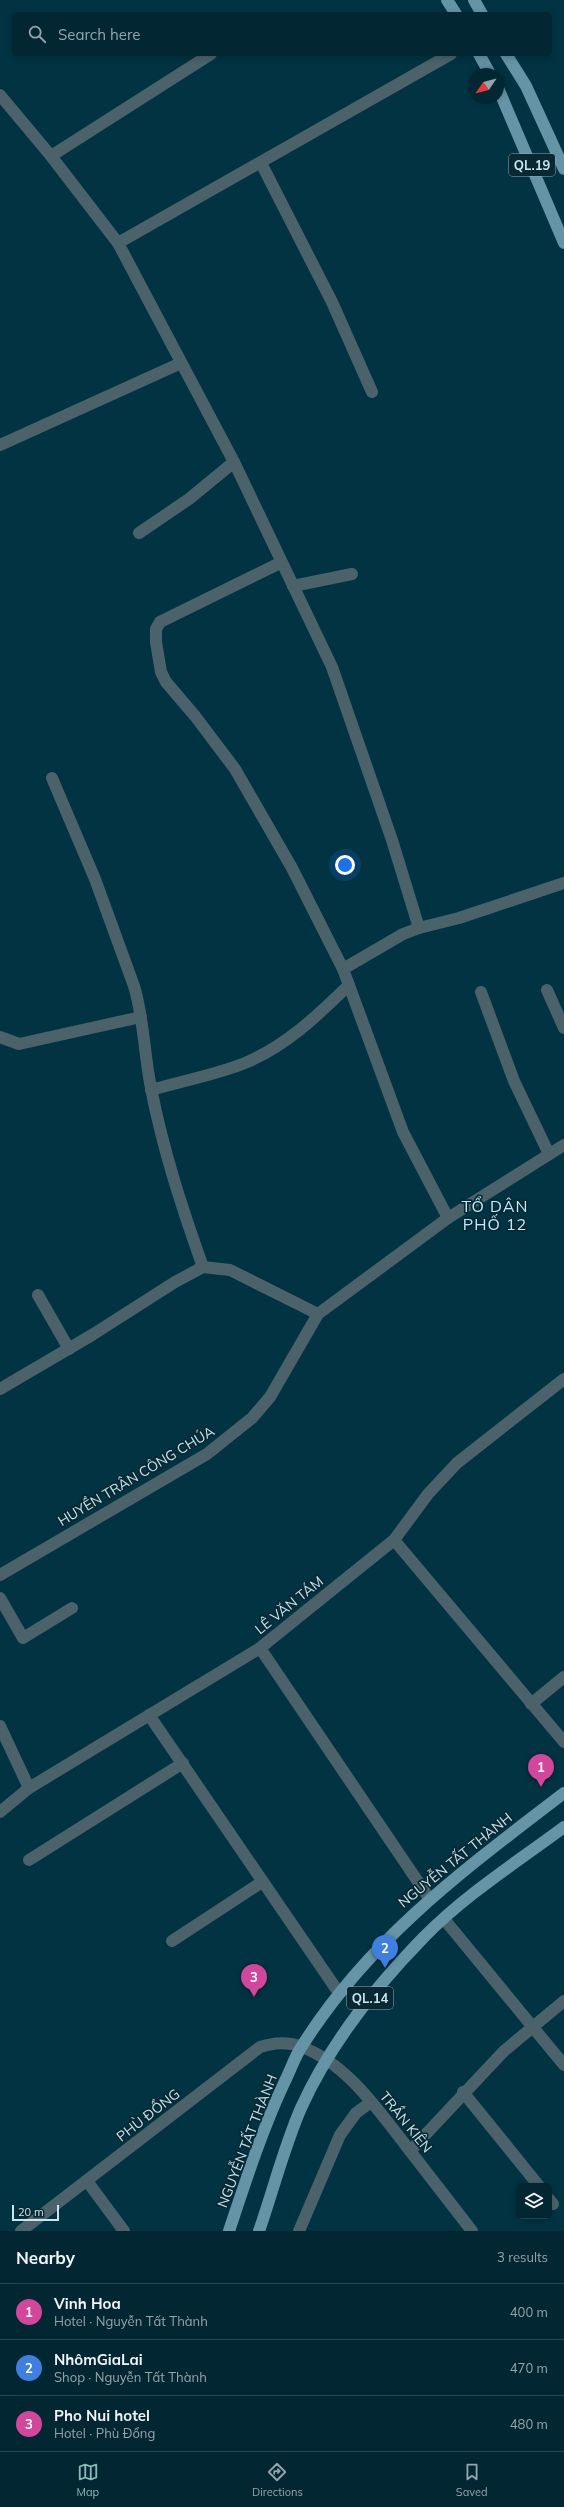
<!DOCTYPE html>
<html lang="en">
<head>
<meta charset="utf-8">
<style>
  :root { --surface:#022632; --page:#10323e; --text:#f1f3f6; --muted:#96a5ac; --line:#23434d; --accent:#8bbbb9 }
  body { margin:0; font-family:Mulish,sans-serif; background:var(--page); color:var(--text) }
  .controls { position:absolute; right:12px; bottom:12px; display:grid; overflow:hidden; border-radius:6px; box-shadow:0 2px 6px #0003 }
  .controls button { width:36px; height:36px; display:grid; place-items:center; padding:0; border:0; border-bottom:1px solid var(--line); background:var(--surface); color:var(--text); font:20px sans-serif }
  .compass { position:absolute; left:468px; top:68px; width:36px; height:36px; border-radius:50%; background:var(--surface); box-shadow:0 2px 6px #0003; rotate:235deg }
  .scale { position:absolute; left:12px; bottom:10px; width:47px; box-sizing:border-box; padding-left:4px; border:2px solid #c8e5f0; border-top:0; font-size:11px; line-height:14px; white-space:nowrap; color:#c8e5f0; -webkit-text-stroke:3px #092832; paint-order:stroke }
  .you { position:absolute; left:345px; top:865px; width:14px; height:14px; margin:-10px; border:3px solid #fff; border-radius:50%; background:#1a73e8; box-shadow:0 0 0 6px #1a73e833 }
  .badge { display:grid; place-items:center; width:26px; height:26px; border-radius:50%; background:var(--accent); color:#fff; font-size:13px; font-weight:700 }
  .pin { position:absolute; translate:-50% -33px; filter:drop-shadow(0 1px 2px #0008) }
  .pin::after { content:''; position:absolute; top:21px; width:14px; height:12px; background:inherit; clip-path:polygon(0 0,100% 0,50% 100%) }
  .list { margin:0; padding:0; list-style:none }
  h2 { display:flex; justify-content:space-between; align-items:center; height:52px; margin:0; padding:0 16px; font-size:17px }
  h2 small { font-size:13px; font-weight:400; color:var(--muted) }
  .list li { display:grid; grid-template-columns:26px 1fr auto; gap:12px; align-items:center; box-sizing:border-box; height:56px; padding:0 16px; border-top:1px solid var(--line) }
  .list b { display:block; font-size:15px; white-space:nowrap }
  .list p { margin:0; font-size:13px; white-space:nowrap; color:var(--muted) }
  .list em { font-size:13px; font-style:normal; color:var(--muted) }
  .icon { flex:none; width:22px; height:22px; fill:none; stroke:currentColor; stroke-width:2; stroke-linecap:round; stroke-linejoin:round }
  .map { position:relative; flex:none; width:564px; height:2231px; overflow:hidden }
  .search { position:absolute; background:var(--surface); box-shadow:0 2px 6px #0003; left:12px; right:12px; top:12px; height:44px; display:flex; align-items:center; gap:10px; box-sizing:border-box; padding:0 14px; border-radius:6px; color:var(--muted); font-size:15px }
  .sheet { height:220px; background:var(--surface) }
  nav { display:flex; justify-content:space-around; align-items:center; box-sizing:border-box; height:56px; border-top:1px solid var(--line); background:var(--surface); font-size:11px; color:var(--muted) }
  nav a { display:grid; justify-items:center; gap:2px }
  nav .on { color:var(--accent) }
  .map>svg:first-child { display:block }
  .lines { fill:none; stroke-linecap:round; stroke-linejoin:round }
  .minor { stroke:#4b626b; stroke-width:12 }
  .major { stroke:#6594a6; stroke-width:12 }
  .labels { text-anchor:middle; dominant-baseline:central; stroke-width:3.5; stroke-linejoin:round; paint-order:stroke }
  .shield { fill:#092832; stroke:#8facb7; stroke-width:1 }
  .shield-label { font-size:13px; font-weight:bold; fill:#c8e5f0 }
  .street-label { font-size:14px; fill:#c8e5f0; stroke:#092832 }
  .quarter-label { font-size:16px; letter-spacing:1px; fill:#bdecff; stroke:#092832 }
</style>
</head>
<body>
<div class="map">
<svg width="564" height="2231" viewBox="0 0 564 2231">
  <rect width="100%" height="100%" fill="#023342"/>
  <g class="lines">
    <g class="minor">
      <path d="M0,95L51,156L118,243L234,462L332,667L392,840L419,928"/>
      <path d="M51,156L211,54"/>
      <path d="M261,163L332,302L372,392"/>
      <path d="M118,243L451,54"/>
      <path d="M0,445L181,363"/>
      <path d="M139,533L189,499L234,462"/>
      <path d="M280,563L160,622L156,629V642L161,672L166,682L195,716L235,769L292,868L343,969L403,1132L448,1218"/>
      <path d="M293,586L352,574"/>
      <path d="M52,778L95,879L134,986C144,1019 144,1054 151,1088C163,1150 182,1208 203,1267"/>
      <path d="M343,969L403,934L419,928L459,918L564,883"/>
      <path d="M547,990L564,1028"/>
      <path d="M481,992L514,1081L549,1154"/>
      <path d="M0,1037L19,1044L141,1017"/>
      <path d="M151,1090C182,1081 215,1075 245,1063C286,1046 317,1016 349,985"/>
      <path d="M38,1295L69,1349"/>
      <path d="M0,1389L92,1335L175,1282L203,1267L230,1270L318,1314"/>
      <path d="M394,1540L564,1742"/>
      <path d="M0,1575L207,1454L252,1418L270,1397L318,1314L448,1218L564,1145"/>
      <path d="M0,1598L23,1638L72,1608"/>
      <path d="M260,1648L429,1898"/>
      <path d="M531,1704L564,1677"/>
      <path d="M149,1715L339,1993"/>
      <path d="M0,1726L29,1788"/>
      <path d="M0,1812L29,1788L260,1648L394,1540L428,1494L457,1463L564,1379"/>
      <path d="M29,1860L183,1763"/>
      <path d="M444,1919L564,2065"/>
      <path d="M172,1941L262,1882"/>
      <path d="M463,2092L539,2186"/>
      <path d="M410,2151L504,2051L564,2001"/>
      <path d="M87,2181L124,2231"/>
      <path d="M549,2199L553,2204"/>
      <path d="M21,2231L260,2047C274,2043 287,2041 302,2047C347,2064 378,2110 407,2147C429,2175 450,2203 472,2231"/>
      <path d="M299,2231L340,2135L356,2113L371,2102"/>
    </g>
    <g class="major">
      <path d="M447,0L456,14"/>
      <path d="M474,0L482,14"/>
      <path d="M479,54L490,74"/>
      <path d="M506,54L526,86L564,169"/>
      <path d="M498,88L564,243"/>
      <path d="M229,2231C246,2180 262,2130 285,2081C291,2069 295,2056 302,2046C370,1938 465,1869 564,1793"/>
      <path d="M259,2231C273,2191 284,2147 301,2108C330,2044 375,1987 424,1937C465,1895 517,1862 564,1827"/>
    </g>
  </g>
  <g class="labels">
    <g class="shield">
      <rect x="509" y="154" width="46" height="22" rx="3"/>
      <rect x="347" y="1987" width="46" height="22" rx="3"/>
    </g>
    <g class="shield-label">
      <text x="532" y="165">QL.19</text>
      <text x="370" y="1998">QL.14</text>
    </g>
    <g class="street-label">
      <text transform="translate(136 1476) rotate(-31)">HUYỀN TRÂN CÔNG CHÚA</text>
      <text transform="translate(289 1605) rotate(-39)">LÊ VĂN TÁM</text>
      <text transform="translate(455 1860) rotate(-39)">NGUYỄN TẤT THÀNH</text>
      <text transform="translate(148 2115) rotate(-38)">PHÙ ĐỔNG</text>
      <text transform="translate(406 2122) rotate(51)">TRẦN KIÊN</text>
      <text transform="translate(247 2141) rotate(-69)">NGUYỄN TẤT THÀNH</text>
    </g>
    <g class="quarter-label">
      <text x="495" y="1206">TỔ DÂN<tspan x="495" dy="18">PHỐ 12</tspan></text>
    </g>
  </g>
</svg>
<div class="controls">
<button><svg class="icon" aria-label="layers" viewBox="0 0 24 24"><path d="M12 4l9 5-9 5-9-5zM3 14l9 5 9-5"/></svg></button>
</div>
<svg class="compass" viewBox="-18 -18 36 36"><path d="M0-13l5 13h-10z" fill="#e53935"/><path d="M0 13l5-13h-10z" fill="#96a5ac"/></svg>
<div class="scale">20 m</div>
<div class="you"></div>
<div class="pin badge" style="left:541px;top:1787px;background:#d1479c">1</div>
<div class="pin badge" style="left:385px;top:1968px;background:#3f7fe0">2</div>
<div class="pin badge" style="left:254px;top:1997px;background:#d1479c">3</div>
<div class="search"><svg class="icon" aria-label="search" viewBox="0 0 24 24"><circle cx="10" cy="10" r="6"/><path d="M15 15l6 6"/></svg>Search here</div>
</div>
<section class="sheet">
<h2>Nearby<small>3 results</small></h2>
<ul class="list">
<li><span class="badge" style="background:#d1479c">1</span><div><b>Vinh Hoa</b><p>Hotel · Nguyễn Tất Thành</p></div><em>400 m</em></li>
<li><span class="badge" style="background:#3f7fe0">2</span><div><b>NhômGiaLai</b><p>Shop · Nguyễn Tất Thành</p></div><em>470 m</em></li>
<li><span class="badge" style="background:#d1479c">3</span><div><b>Pho Nui hotel</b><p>Hotel · Phù Đổng</p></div><em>480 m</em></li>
</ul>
</section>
<nav>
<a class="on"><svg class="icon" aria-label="map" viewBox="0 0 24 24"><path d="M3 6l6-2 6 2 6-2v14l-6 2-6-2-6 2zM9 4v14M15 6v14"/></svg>Map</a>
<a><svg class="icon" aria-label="directions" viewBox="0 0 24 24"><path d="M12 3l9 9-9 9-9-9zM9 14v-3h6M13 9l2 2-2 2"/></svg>Directions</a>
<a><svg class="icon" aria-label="saved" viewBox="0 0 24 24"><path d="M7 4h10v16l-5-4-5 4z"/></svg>Saved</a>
</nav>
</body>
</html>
